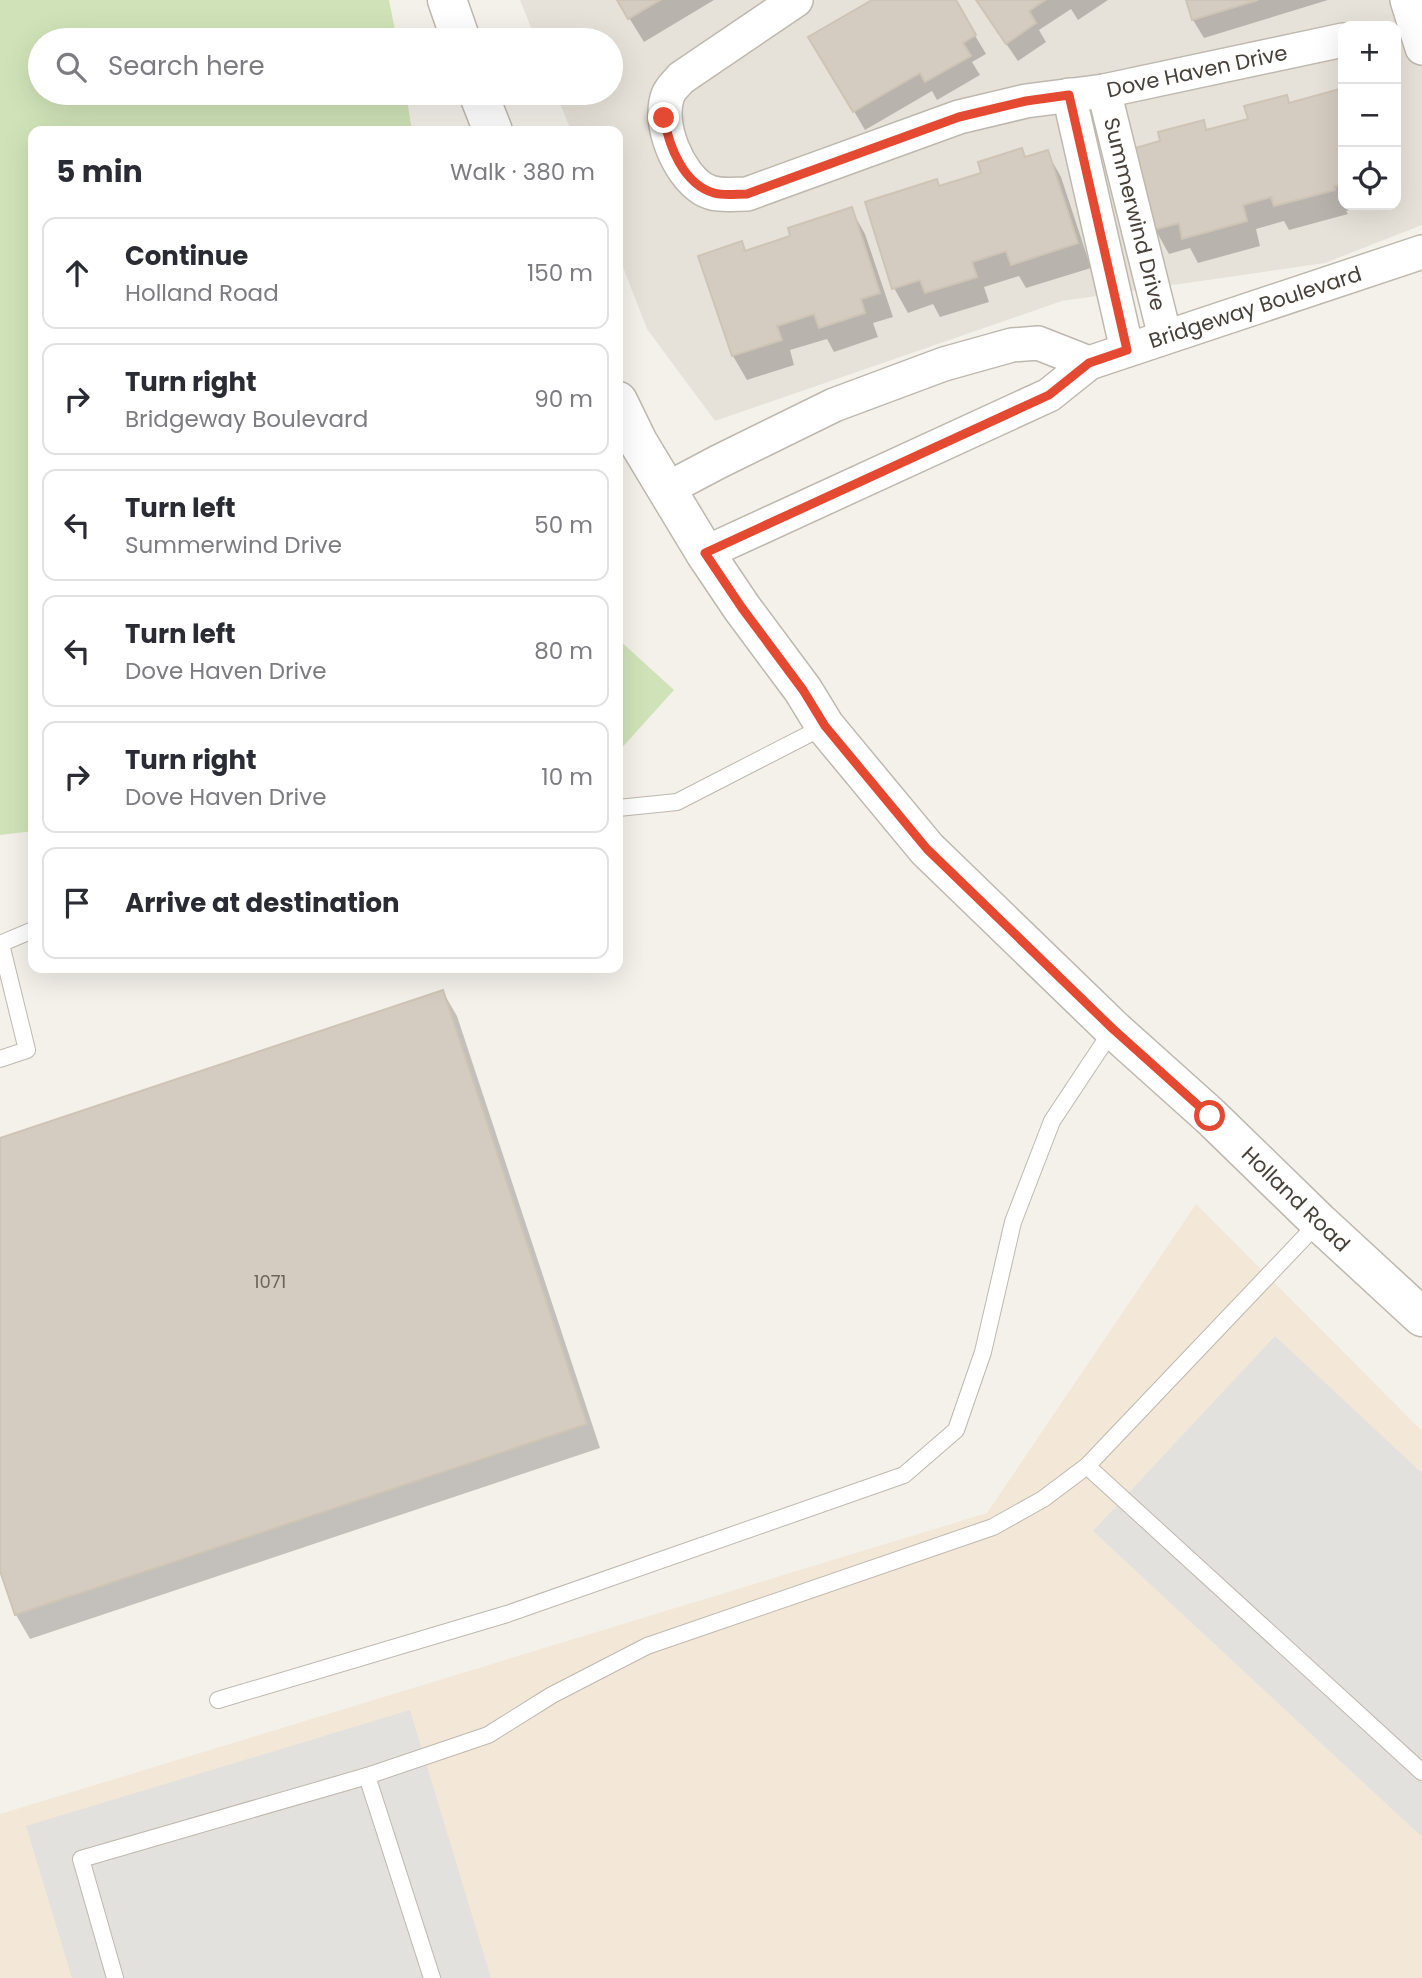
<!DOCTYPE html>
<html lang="en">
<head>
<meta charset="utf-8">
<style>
  :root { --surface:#fff; --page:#f7f7f7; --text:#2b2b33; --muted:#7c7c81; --line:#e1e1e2 }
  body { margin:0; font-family:Poppins,sans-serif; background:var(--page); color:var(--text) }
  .controls { position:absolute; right:21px; top:21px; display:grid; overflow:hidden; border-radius:14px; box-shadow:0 7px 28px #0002 }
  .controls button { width:63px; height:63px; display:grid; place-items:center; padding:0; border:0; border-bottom:2px solid var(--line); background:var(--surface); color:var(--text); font:35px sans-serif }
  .stop { position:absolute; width:21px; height:21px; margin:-16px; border:5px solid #e44a32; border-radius:50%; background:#fff }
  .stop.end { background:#e44a32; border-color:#fff; box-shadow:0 2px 7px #0008 }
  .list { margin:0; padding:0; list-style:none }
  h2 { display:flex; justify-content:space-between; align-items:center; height:91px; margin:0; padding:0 28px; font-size:30px }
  h2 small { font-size:23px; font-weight:400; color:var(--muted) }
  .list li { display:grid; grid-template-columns:46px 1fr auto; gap:21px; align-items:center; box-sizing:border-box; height:112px; margin:0 14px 14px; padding:0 14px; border:2px solid var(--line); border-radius:14px }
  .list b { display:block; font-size:26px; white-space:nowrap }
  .list p { margin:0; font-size:23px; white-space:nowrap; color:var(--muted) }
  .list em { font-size:23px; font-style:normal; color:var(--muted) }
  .icon { flex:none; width:38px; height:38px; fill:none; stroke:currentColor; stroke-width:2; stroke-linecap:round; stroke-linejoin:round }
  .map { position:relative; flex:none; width:1422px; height:1978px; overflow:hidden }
  .search { position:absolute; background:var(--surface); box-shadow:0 7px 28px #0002; left:28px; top:28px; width:595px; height:77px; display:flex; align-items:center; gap:18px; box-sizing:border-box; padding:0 24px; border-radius:38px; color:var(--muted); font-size:26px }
  .panel { position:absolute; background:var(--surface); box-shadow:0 7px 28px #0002; left:28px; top:126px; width:595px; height:847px; border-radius:14px }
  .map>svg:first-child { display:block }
  .residential { fill:#e7e2d9; fill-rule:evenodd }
  .commercial { fill:#f3e7d8 }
  .green { fill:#d0e3b8 }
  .parking { fill:#e3e1de }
  .shadow { fill:#0003 }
  .building { fill:#d4ccc1; stroke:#cec4b5; stroke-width:2 }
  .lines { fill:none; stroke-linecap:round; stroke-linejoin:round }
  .service-casing { stroke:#beb8ae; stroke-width:18 }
  .minor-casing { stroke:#beb8ae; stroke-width:36 }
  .tertiary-casing { stroke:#beb8ae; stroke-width:41 }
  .service { stroke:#fff; stroke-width:16 }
  .minor { stroke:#fff; stroke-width:33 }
  .tertiary { stroke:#fff; stroke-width:38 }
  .route { stroke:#e44a32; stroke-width:9 }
  .labels { text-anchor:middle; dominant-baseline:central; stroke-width:6; stroke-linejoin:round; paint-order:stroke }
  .number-label { font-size:18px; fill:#6a645b }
  .street-label { font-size:21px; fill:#474139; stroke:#fff }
</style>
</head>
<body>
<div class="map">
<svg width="1422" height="1978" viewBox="0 0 1422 1978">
  <rect width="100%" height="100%" fill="#f4f1eb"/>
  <path class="residential" d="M520,0H1422V225L1325,263L1062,301L715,421L647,329L618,254V131H571L556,93H611V40H536ZM1343,26H1396V205H1343Z"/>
  <path class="commercial" d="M1196,1204L1422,1431V1978H0V1814L987,1513Z"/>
  <g class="green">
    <path d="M0,0H389L397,40H40V93H406L412,131H33V831L0,835Z"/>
    <path d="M618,639L674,690L618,752Z"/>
  </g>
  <g class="parking">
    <path d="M1275,1336L1422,1473V1837L1093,1531Z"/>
    <path d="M410,1710L491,1978H72L26,1826Z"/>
  </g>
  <g class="shadow">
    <path d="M618,0H714L644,42Z"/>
    <path d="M875,0H954L986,54L972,62L980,75L937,100L932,91L865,130L811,38Z"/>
    <path d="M976,0H1108L1078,20L1071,9L1039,30L1046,42L1018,61Z"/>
    <path d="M1187,0H1328L1204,38L1193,20Z"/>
    <path d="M1343,90V205H1369L1346,211L1348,214L1289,230L1284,221L1256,229L1260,246L1198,263L1190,248L1169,254L1155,229L1162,142L1203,122L1208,131L1250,120L1286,97L1291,104Z"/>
    <path d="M1047,152L1061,177L1091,268L1026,288L1019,276L984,287L989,302L940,317L933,304L908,313L894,288L936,181L940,188Z"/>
    <path d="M851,209L865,234L893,317L873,323L878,337L834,352L827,339L790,350L794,365L747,380L733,356L700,257L741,244L746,252L793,237Z"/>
    <path d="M443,992L457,1016L600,1448L30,1639L16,1615L0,1566V1140Z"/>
  </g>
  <g class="building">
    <path d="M617,0H660L628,19Z"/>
    <path d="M872,0H956L976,35L963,43L971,56L925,82L920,73L853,112L808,37Z"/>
    <path d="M976,0H1045L1029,11L1036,23L1006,44Z"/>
    <path d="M1186,0H1258L1192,20Z"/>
    <path d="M1343,88V184L1334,186L1335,190L1274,206L1271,197L1243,205L1247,221L1182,239L1179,223L1153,230L1132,149L1160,141L1158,132L1204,120L1206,130L1248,119L1244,106L1287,95L1289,103Z"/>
    <path d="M1022,148L1025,157L1048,150L1078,243L1011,265L1006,251L972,262L977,277L925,293L920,280L892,289L865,202L937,179L939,186L981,173L978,162Z"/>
    <path d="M852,207L880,293L861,299L865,313L819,328L814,314L777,326L782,340L732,356L698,256L742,241L745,251L790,236L788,228Z"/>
    <path d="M443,990L587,1424L15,1615L0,1571V1138Z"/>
  </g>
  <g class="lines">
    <defs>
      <g id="service">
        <path d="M618,808L677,802L825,726"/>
        <path d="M0,944L33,930"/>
        <path d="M0,1059L27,1050L1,944"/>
        <path d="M1087,1466L1422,1772"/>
        <path d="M218,1700L507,1614L904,1475L956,1430L983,1352L1013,1222L1052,1121L1113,1029"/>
        <path d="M367,1776L488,1735L552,1695L647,1646L993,1527L1043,1499L1087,1466L1319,1222"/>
        <path d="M115,1978L81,1859L367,1776L432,1978"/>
      </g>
      <g id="minor">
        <path d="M796,0L681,78C677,83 670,89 668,95C657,123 678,174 703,189C716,197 732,194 747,194L959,117L1026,101L1104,91L1343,40"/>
        <path d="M1407,0L1422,48"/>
        <path d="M1104,91L1165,337"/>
        <path d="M1069,95L1127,350"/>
        <path d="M667,489L718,462L834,405L944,364L1012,345L1038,343L1089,363"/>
        <path d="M705,553L1049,395L1089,363L1422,252"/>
      </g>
      <g id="tertiary">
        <path d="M447,0L461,40"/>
        <path d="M478,93L493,131"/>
        <path d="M618,401L638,442L705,553L742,608L803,690L825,726L927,849L1113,1029L1210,1116L1319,1222L1422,1317"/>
      </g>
    </defs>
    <use href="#service" class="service-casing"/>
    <use href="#minor" class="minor-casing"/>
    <use href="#tertiary" class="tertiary-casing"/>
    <use href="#service" class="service"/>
    <use href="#minor" class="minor"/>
    <use href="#tertiary" class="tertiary"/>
  </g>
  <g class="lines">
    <path class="route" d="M664,118C669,146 683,184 714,193C724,196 736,194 747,194L959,117L1026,101L1069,95L1127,350L1089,363L1049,395L705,553L742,608L803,690L825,726L927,849L1113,1029L1210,1116"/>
  </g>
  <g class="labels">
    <g class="number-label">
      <text x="270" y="1281">1071</text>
    </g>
    <g class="street-label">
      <text transform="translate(1197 71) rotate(-12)">Dove Haven Drive</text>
      <text transform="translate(1135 214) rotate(76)">Summerwind Drive</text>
      <text transform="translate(1255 307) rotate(-18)">Bridgeway Boulevard</text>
      <text transform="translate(1296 1199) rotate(44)">Holland Road</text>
    </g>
  </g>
</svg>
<div class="controls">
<button>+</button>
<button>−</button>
<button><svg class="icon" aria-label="locate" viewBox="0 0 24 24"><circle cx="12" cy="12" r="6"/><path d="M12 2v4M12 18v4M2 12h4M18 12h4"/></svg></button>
</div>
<div class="stop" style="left:1210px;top:1116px"></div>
<div class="stop end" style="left:664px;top:118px"></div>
<div class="search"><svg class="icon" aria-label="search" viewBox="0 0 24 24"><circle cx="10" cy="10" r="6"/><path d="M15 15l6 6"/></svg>Search here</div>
<section class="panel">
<h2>5 min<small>Walk · 380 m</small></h2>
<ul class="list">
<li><svg class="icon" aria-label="ahead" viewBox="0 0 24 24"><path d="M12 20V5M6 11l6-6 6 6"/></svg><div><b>Continue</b><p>Holland Road</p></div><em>150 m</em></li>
<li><svg class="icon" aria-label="right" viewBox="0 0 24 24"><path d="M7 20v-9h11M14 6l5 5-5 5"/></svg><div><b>Turn right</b><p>Bridgeway Boulevard</p></div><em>90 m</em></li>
<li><svg class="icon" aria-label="left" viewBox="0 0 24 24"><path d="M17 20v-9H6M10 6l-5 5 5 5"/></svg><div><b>Turn left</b><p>Summerwind Drive</p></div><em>50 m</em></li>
<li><svg class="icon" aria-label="left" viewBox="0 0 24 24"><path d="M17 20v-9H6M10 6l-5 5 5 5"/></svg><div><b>Turn left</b><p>Dove Haven Drive</p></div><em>80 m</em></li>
<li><svg class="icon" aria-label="right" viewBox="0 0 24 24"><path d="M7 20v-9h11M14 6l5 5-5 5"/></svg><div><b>Turn right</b><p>Dove Haven Drive</p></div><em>10 m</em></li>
<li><svg class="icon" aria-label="arrive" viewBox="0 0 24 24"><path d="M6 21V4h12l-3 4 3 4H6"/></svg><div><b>Arrive at destination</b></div></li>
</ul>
</section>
</div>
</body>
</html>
